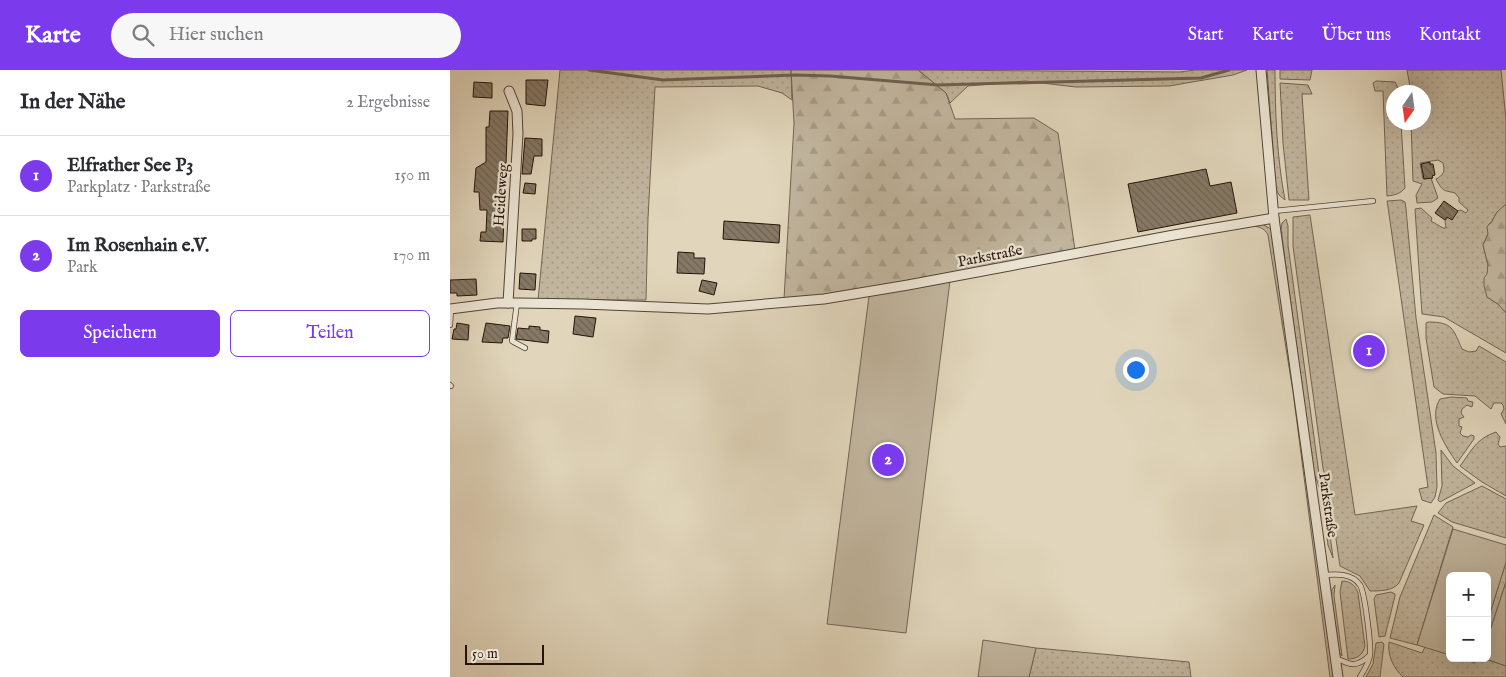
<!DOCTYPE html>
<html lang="de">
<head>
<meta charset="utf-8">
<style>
  :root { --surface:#fff; --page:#f7f7f7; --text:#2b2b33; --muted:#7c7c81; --line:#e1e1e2; --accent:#7c3aed }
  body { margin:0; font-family:"IM FELL English",serif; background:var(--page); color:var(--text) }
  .controls { position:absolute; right:15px; bottom:15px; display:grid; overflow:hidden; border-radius:8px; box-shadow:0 5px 20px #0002 }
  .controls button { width:45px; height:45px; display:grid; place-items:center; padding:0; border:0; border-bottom:1px solid var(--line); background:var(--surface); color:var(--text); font:25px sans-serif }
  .compass { position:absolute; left:936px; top:15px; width:45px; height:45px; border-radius:50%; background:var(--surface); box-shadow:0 5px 20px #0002; rotate:193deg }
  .scale { position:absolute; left:15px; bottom:12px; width:79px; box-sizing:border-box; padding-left:5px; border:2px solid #241409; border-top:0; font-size:14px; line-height:18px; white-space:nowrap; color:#241409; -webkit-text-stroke:4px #ece4d3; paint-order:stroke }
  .you { position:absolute; left:685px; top:299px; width:18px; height:18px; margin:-12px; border:4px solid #fff; border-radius:50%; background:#1a73e8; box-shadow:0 0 0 8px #1a73e833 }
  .badge { display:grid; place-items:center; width:32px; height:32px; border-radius:50%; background:var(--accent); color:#fff; font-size:16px; font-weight:700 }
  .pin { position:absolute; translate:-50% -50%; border:2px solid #fff; box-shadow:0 1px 5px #0006 }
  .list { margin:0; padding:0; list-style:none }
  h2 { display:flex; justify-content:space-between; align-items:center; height:65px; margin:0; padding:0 20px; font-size:21px }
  h2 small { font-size:16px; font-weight:400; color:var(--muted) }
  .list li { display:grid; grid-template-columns:32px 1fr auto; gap:15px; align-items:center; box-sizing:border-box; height:80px; padding:0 20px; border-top:1px solid var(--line) }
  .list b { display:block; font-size:19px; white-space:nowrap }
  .list p { margin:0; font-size:16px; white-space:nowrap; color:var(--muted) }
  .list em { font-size:16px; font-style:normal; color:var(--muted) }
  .actions { display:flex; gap:10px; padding:15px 20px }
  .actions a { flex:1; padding:11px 0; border:1px solid var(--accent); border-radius:8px; text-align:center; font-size:18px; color:var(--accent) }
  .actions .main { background:var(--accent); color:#fff }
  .icon { flex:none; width:28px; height:28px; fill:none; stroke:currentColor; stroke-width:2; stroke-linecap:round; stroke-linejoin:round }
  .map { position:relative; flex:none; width:1056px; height:607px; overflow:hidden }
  header { display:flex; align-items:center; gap:30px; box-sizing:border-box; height:70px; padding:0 25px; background:var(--accent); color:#fff }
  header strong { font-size:24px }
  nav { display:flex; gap:28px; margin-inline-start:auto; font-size:18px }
  .search { width:350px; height:45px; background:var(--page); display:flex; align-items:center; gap:12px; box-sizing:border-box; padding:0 18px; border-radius:28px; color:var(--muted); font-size:19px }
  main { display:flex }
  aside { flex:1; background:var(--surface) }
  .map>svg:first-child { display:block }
  .grass { fill:url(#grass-dots); stroke:#726454 }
  .forest { fill:url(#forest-firs); stroke:#726454 }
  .garden { fill:#c1b59e; stroke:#726454 }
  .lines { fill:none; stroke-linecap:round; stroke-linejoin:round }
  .stream { stroke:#6f6150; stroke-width:3 }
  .building { fill:url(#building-back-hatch); stroke:#241409 }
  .lane-casing { stroke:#534436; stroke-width:6 }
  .street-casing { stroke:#534436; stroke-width:11 }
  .lane { stroke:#ece4d3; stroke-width:4.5 }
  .street { stroke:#ece4d3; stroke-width:9 }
  .labels { text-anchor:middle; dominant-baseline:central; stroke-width:4.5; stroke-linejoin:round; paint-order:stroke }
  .street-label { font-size:15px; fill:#241409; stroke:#ece4d3 }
</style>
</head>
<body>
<header>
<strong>Karte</strong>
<div class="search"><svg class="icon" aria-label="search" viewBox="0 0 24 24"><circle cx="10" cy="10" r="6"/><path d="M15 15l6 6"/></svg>Hier suchen</div>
<nav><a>Start</a><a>Karte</a><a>Über uns</a><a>Kontakt</a></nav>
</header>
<main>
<aside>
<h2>In der Nähe<small>2 Ergebnisse</small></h2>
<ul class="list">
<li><span class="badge">1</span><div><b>Elfrather See P3</b><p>Parkplatz · Parkstraße</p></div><em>150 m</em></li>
<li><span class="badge">2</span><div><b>Im Rosenhain e.V.</b><p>Park</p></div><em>170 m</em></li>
</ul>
<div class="actions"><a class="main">Speichern</a><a>Teilen</a></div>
</aside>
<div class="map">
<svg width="1056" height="607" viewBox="0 0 1056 607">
  <defs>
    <pattern id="grass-dots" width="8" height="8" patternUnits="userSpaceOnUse" patternTransform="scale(1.25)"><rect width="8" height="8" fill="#c1b59e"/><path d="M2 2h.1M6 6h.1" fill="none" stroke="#a69b87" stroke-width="1.8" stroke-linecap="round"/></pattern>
    <pattern id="forest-firs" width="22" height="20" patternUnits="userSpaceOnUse" patternTransform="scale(1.25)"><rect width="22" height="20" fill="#c1b59e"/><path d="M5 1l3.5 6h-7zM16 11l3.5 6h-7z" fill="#a69b87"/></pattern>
    <pattern id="building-back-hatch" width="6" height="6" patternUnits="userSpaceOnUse" patternTransform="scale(1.25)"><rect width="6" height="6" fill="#867966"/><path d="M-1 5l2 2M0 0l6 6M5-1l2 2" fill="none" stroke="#6d6252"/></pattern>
  </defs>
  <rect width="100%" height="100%" fill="#e1d6bc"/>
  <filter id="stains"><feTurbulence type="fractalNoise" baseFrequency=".004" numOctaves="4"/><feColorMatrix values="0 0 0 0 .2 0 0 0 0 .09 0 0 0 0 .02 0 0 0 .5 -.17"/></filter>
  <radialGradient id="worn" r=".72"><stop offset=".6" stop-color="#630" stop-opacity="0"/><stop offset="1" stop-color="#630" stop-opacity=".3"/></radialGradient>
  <g class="grass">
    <path d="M110,0H341L342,30L332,23L308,16L205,17L198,148L196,230H88Z"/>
    <path d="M468,0L730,2L745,0H797L783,5L719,16L626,17L575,11L518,16L500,33L496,23Z"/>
    <path d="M817,0H825C825,43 827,88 835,130L829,125L826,119Z"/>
    <path d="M830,0H862L860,10L830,9Z"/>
    <path d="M957,0H1051L1056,49V135L1047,142L1041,153L1039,154L1038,164L1033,175L1038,195L1037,227L1048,234L1056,243V283L994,247L972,244L965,139L971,138L982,148L981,151L993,158H996L995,151L1002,142L1011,140L1016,143L1018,140L1009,132V128L1005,123C993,120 993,122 986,109C994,105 995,101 993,93L988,90L970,93L973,109L981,108L988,128L982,132L967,133L966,125L972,114L963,111L961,53L974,52V22H961Z"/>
    <path d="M926,11L945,12L950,22H944V52L951,53L955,118C950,124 945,125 937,126L933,21H925L923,13Z"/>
    <path d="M830,13L858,15L862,24H852L859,130H839L833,73Z"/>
    <path d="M951,130L955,132L956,139L966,248L986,383L987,417L985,427L981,433L972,430L969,419L978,417L938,137L937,131Z"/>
    <path d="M860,145L905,445L967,436L961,451L974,455L949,513C943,521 929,521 920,521L910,506L890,496L879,422L873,398L843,176V147Z"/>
    <path d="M836,149L838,156V175L869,404L875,426L883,488L878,475L872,425L863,400L831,159L832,153Z"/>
    <path d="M812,154L821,159L884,607H880L843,322L818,165C814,157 808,157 800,155Z"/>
    <path d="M978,252C1003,252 1003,259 1012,279L1019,282L1026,281L1029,276L1056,292V354L1051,344L1054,339L1053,335L1051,333H1044L1041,339L1025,326L993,324L984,317L976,268V253Z"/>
    <path d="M1001,327L1017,328L1018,331L1023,332L1022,337L1017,335L1012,339L1011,343L1014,347L1009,349V356L1012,357L1010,363L1013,366L1018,367L1021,365L1024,366V369L1007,393C996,377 977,349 990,329Z"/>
    <path d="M1046,362L1050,367L1048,374L1050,377L1056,376V426L1032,412L1010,396C1022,380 1026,369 1046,362Z"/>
    <path d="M991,380L1003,396L1025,413L990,432L988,430L992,416Z"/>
    <path d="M1032,416L1056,429V468L1002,452L988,443L996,433Z"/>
    <path d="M984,445L1003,457L967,575L940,568L950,527Z"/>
    <path d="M1056,492V512L1037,570V553Z"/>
    <path d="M892,511C900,511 905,515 908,523L915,576C913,585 907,589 898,589L890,522Z"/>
    <path d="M885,515L884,526L892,586L887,579L880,523Z"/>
    <path d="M941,522L945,524V526L935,566L929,567L924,529L926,525Z"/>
    <path d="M932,572L934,574L930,607H916L923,594L926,573Z"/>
    <path d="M939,572L972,583L975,577L1000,585V588H1010L1025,593L1026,588H1033L1056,596V607H953C944,599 937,585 939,572Z"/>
    <path d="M586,578L739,592L741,607H579Z"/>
  </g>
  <g class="forest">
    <path d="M341,0H468L496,23L505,49L584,48L608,63L625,180L377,225L334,229L344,53Z"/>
    <path d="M1056,134V243L1048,234L1037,227L1034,216V208L1037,204L1038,195L1033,175L1038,164L1037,157L1039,154L1041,153L1047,142Z"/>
  </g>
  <g class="garden">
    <path d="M500,211L456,563L377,554L419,226Z"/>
    <path d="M1003,459L1056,475V492L1037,553V506H1000V585L967,575Z"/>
    <path d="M1056,512V596L1033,588H1037V570Z"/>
    <path d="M533,570L586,578L579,607H528Z"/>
  </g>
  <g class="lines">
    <path class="stream" d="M139,0L213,10L346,5L380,6L488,15L751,8L779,0"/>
  </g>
  <g class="building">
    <path d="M76,10H98L95,36L76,34Z"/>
    <path d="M24,12L42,13V28L23,27Z"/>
    <path d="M40,41H58L53,172L30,171L31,162H36L37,140H30L29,122H24L26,98L36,92V57H39Z"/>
    <path d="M75,68L92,69V86H84L81,104H72Z"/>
    <path d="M980,92V94H983L985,105L982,106L983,108L974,109L971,94Z"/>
    <path d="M756,99L760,116L781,112L787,143L688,162L678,114Z"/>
    <path d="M75,113L86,114L85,124L73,123Z"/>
    <path d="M994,131L1008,141L1002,150L997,147L995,150L985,143Z"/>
    <path d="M274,151L330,155L329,173L273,169Z"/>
    <path d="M72,159H86V169H82V171H72Z"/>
    <path d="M228,182L244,183V188H255L254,204L227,203Z"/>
    <path d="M70,203L86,204L85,220L69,219Z"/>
    <path d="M26,209L27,225L7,226V223H0V210Z"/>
    <path d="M252,210L267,213L264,225L249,221Z"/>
    <path d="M125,246L146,248L143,267L123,264Z"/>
    <path d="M7,253L19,255L18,270L2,269L4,259H6Z"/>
    <path d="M36,253L60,256L58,268H53L52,273L32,272Z"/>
    <path d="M79,256L90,257V260L99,261L98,273L66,269L68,258L79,259Z"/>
  </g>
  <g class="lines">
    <defs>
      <g id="lane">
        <path d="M824,141L923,131"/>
        <path d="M67,233L62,271L75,278"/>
        <path d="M0,255L1,239"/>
        <path d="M0,315L1,316"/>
        <path d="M874,505C886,504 902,503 910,515C915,523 921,575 920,585C919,593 914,600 910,607"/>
        <path d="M886,588C900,595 906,598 919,586"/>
      </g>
      <g id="street">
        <path d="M811,0L824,148L888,607"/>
        <path d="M58,233L68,64L67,41L59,21"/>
        <path d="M0,239L47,233H67L133,234L258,239L374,229L458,215L724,165L824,148"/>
      </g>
    </defs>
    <use href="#lane" class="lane-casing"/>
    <use href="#street" class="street-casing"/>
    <use href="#lane" class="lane"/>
    <use href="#street" class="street"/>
  </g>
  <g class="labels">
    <g class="street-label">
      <text transform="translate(51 125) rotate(-86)">Heideweg</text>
      <text transform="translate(540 186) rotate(-11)">Parkstraße</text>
      <text transform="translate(878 435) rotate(82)">Parkstraße</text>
    </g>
  </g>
  <rect width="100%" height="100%" filter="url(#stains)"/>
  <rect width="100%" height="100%" fill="url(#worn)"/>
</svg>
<div class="controls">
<button>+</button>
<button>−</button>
</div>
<svg class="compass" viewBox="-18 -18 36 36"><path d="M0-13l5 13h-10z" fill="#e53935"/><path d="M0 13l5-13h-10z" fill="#7c7c81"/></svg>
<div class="scale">50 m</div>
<div class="you"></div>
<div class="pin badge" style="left:919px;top:281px">1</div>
<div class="pin badge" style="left:438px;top:390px">2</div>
</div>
</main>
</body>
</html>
